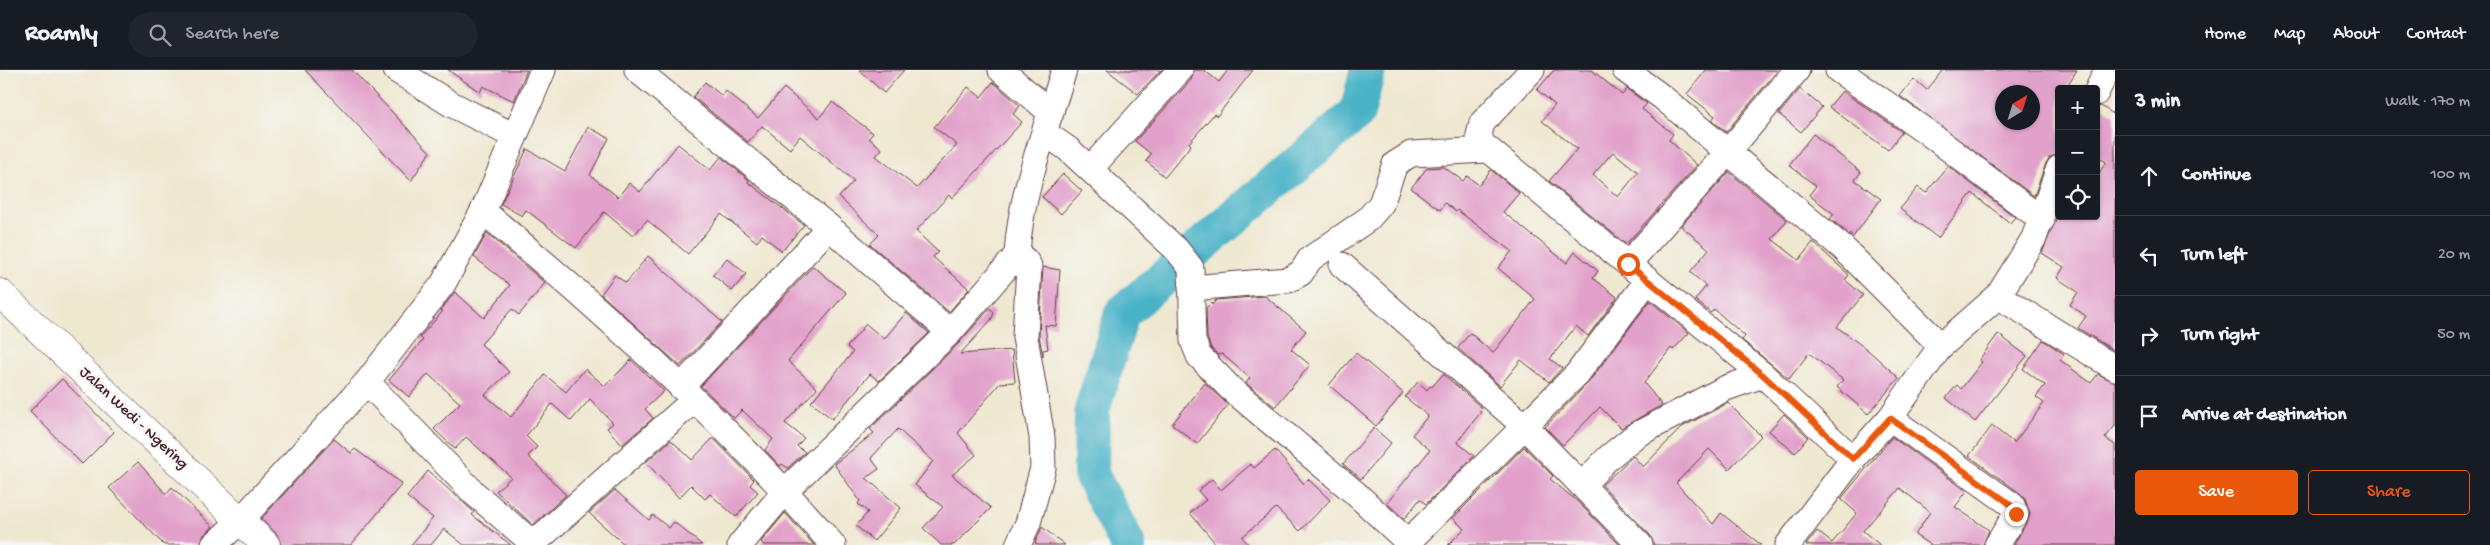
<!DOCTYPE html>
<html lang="en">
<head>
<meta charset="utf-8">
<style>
  :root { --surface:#171b24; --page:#20242c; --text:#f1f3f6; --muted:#9ea1a6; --line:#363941; --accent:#ea580c }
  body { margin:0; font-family:"Gochi Hand",sans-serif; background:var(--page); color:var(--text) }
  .controls { position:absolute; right:15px; top:15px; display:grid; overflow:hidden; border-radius:5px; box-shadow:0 1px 4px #0004 }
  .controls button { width:45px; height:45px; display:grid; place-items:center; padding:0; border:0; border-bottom:1px solid var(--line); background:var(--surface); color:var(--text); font:25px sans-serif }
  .compass { position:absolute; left:1995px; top:15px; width:45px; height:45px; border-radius:50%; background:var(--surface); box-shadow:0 1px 4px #0004; rotate:38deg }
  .stop { position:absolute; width:15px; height:15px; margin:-11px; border:4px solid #ea580c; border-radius:50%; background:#fff }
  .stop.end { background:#ea580c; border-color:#fff; box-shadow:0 1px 5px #0008 }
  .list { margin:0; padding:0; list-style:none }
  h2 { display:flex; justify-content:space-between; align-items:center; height:65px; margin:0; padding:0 20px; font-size:21px }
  h2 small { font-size:16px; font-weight:400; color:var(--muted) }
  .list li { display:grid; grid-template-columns:32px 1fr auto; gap:15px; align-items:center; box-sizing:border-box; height:80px; padding:0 20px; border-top:1px solid var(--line) }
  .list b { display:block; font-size:19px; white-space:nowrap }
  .list em { font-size:16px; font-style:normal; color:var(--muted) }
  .actions { display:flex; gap:10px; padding:15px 20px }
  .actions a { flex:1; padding:11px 0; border:1px solid var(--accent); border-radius:5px; text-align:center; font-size:18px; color:var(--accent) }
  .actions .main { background:var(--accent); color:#fff }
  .icon { flex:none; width:28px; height:28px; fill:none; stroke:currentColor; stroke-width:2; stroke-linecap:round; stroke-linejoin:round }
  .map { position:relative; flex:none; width:2115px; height:475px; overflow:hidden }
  header { display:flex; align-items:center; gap:30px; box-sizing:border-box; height:70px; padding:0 25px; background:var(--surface); border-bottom:1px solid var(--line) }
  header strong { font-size:24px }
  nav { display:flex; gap:28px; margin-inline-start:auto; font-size:18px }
  .search { width:350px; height:45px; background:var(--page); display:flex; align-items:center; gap:12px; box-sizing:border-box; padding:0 18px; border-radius:28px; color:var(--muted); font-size:19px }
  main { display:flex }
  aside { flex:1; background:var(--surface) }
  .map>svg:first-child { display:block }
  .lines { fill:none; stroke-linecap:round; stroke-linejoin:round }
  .river { stroke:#49b2c7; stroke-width:36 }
  .building { fill:#e2a1cb; fill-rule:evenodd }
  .minor-casing { stroke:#633d44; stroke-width:27 }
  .major-casing { stroke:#633d44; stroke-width:29 }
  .minor { stroke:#fff; stroke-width:25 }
  .major { stroke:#fff; stroke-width:28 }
  .route { stroke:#ea580c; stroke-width:6 }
  .labels { text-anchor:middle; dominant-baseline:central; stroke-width:5; stroke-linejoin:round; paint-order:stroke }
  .street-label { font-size:16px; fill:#4a1f2b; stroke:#f6f6f2 }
</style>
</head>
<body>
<header>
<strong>Roamly</strong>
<div class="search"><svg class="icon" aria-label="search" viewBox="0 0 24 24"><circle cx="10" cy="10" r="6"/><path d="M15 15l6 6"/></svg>Search here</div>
<nav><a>Home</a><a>Map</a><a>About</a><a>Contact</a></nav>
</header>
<main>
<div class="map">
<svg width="2115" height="475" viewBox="0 0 2115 475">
  <rect width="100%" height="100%" fill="#f6f6f2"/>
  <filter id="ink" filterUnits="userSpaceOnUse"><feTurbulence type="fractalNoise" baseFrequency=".02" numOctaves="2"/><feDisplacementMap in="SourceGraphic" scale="10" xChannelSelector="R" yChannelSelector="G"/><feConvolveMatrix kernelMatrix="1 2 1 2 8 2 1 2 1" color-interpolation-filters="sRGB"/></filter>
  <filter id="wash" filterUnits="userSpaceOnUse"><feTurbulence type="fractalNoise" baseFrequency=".0096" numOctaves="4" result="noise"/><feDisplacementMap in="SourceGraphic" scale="20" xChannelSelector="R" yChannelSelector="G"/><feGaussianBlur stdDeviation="1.12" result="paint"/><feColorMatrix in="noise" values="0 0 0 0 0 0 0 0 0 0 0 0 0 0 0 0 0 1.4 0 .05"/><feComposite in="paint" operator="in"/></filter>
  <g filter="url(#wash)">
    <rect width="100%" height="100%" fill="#efe8d1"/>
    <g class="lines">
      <path class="river" d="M1128,475L1091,404L1092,340L1122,243L1357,43L1368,0"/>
    </g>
    <g id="blocks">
      <g class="building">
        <path d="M305,0H352L430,82L411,111Z"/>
        <path d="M448,0H527L514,31L483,16L480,22Z"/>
        <path d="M859,0H904L884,23Z"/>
        <path d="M1107,0H1161L1138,24Z"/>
        <path d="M1194,0H1204L1219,12L1228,0H1253L1217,46L1214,44L1189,73L1191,75L1165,107L1146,91L1151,84L1135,71L1191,10Z"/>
        <path d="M1554,0H1592L1622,25L1627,19L1647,34L1642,39L1673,64L1669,70L1697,95L1626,174L1549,111L1577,79L1542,51L1555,35L1537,20ZM1613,82L1638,102L1618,127L1593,105Z"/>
        <path d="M1706,0H1778L1726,62L1712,50L1715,46L1687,24Z"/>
        <path d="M1943,0H2077L2065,19H2059V84L2050,87L2046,93L2034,126L1900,26L1914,9L1927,20ZM2002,22H2032V52H2002Z"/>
        <path d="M705,12L722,26L726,21L758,48L784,18L819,48L832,32L873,63L869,68L882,79L876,86L917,118L957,75L934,57L968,17L981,27L993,12L1020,36L1013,44L1022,52L952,128L949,125L916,161L938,182L933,187L969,219L949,242L870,174L879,165L839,127L854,111L800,66L790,79L762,56L748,72L693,27Z"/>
        <path d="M1800,19L1822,37L1801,62L1779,44Z"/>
        <path d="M1842,21L1902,62L1888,80L1829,37Z"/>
        <path d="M2101,36L2115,45V281L2078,258L2086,246L2070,235L2078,222L2057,208L2064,197L2042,183L2059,141V146H2096V108L2106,92L2096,86V37Z"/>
        <path d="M588,57L609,68L590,105L618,127L629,113L640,122L678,74L710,100L721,87L749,110L748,112L804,155L782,181L762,165L757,172L721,144L688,184L647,150L633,166L604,142L576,178L526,140L522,146L501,134L527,79L565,101Z"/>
        <path d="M1813,64L1861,102L1855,110L1881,129L1853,167L1830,149L1834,144L1809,125L1816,116L1789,95Z"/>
        <path d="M1948,96L2015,147L2010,153L1972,123L1938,168L1900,139L1918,117L1926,123Z"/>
        <path d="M1444,97L1463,111L1467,106L1479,115L1491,100L1519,123L1503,142L1567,193L1575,182L1598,201L1593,208L1617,227L1588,266L1576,256L1550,289L1562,298L1549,312L1521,290L1500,316L1458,278L1470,263L1493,283L1535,229L1498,198L1512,181L1457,140L1456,142L1445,133L1440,140L1411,118L1427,98Z"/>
        <path d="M1729,102L1787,150L1772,169L1799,190L1813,172L1849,205L1845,210L1863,225L1837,257L1869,281L1899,308L1868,344L1837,317L1843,310L1809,283L1789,309L1742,270L1745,266L1714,239L1711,243L1695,230L1706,216L1690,202L1709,179L1681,156Z"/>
        <path d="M1063,104L1082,121L1061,144L1042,127Z"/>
        <path d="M487,163L545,213L519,245L512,239L481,274L509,302L485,325L511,347L545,305L566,322L585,299L605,316L631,290L664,321L645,339L653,348L622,375L607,358L613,353L590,329L571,351L552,334L526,366L537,377L528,386L566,425L533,455L496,421L511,407L466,367L455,379L434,359L460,333L428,304L409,327L389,310L423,270L420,267L443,241L441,240L455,222L484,248L510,215L474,187Z"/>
        <path d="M648,186L722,252L680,296L601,224L615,205L626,213Z"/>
        <path d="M727,188L746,204L732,221L713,205Z"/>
        <path d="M813,196L846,223L788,291L817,318L785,353L804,368L797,376L805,382L788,398L782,394L780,396L765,380L773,369L742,340L734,348L701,316Z"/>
        <path d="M1043,197L1060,200L1056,256L1045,255L1048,279L1043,280V286L1039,266Z"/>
        <path d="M1265,226L1306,261L1291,279L1310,295L1275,337L1246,313L1250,308L1222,284L1218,285L1211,278L1207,268L1206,238L1211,233L1212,235L1216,230Z"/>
        <path d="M1650,231L1689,263L1673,280L1671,278L1644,313L1662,335L1621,358L1600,337L1563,375L1545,357L1588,313Z"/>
        <path d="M990,238L994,243L991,250L960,284L1012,280L1015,312L1000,313L958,363L976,385L952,405L991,438L954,475H941L923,458L943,437L915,415L933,391L898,359L871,388L879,399L866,408L901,438L874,471L856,456L868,442L858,434L860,431L834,394L874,363L870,359L960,272Z"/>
        <path d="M906,243L929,263L879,311L870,304L832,349L811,332L853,282L847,277L866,254L884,269Z"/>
        <path d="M1998,264L2027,286L1975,352L1946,328L1957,315L1961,319L1982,292L1979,290Z"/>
        <path d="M2043,270L2064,284L2060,290L2091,313L2098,304L2115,312V356L2105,368L2115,375V475H2014L2030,445L2025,429L2020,423L1969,386L1992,356L2014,373L2044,333L2036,327L2045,315L2023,299Z"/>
        <path d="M1356,283L1403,323L1376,356L1329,315Z"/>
        <path d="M1443,304L1482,338L1479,341L1481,342L1457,372L1474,386L1426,434L1420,429L1404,449L1387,433L1430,380L1412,365L1428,346L1405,327L1418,312L1427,320L1430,316L1432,317Z"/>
        <path d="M62,309L114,362L82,394L30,341Z"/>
        <path d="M1205,313L1228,335L1197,374L1172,354Z"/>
        <path d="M1728,333L1761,366L1729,399L1709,379L1676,413L1713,454L1721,443L1761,475H1654L1650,465L1602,415L1633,386L1643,397L1682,357Z"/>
        <path d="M1784,344L1808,367L1795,383L1769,361Z"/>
        <path d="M1374,358L1391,373L1361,409L1343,394Z"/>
        <path d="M1892,367L1967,421L1955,437L1989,460L1983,475H1930L1915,465L1930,442L1900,418L1863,461L1880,475H1806L1817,461L1832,473L1857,443L1841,429Z"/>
        <path d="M713,368L754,410L750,415L758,422L736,447L710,424L705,429L691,415L679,428L646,392L671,370L692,390Z"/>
        <path d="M334,369L351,383L355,379L402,414L351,475H281L277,464L261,449Z"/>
        <path d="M1524,377L1553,406L1550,409L1577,431L1620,475H1448L1464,459L1453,448Z"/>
        <path d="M1275,380L1304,414L1308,409L1330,430L1300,461L1276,438L1242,467L1249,475H1217L1190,443L1206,430L1198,421L1212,409L1221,420L1251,394L1254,398Z"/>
        <path d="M138,392L166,424L172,417L213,457L204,465L200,475H164L109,418Z"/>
        <path d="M428,401L474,442L472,445L511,475H464L444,459L431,475H411L433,448L407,427Z"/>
        <path d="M615,420L649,450L653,445L669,458L674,452L702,475H625L589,443Z"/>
        <path d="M785,443L814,475H764L761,472Z"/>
        <path d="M1042,457L1065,475H1038L1035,473Z"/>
      </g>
    </g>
  </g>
  <g filter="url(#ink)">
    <use href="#blocks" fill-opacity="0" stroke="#633d44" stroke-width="1"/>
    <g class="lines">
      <defs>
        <g id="minor">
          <path d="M396,0L451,34L514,66"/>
          <path d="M637,0L829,157L950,262"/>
          <path d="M1001,0L1051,43"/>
          <path d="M1532,0L1482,53L1479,65L1483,75L1763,305L1853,389"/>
          <path d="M1625,0L1662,27L1843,178L1941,276"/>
          <path d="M1838,0L1927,62L2042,150"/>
          <path d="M2096,23L2107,0"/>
          <path d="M1045,63L1068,79L1177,180L1191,198L1193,271L1199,286L1230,318L1354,422L1411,475"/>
          <path d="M1090,99L1180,0"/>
          <path d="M483,141C607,245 727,353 833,475"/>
          <path d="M1628,194L1728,82L1797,0"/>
          <path d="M1342,195L1524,356L1640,475"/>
          <path d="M1191,218L1288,210L1301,203L1310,189L1368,149L1381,134L1395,94L1411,84L1487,80"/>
          <path d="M1998,226L2115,298"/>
          <path d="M367,312L475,424L535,475"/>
          <path d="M681,317L829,157"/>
          <path d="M1890,348L2012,435L2016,444L1997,475"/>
          <path d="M1582,415L1608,388L1636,365L1726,318L1763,305"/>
          <path d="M534,473L694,330"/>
          <path d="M214,475L241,450L367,312L443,214L483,141L543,0"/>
          <path d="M740,475L786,420L950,262L1017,185"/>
          <path d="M1018,475L1028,453L1043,398L1042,367L1025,267L1029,196L1025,190L1017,185C1020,122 1046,60 1064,0"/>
          <path d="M1405,475L1577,304L1648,210"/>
          <path d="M1788,475L1853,389L1890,348L1941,276L1998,226L2034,168L2059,98"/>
        </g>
        <path id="major" d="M0,223L266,475"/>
      </defs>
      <use href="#minor" class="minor-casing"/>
      <use href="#major" class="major-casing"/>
      <use href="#minor" class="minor"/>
      <use href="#major" class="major"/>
    </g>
  </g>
  <g class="lines" filter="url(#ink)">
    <path class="route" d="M1628,194L1763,305L1853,389L1890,348L2006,431L2016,440V444"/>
  </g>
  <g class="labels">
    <g class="street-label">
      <text transform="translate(133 349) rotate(43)">Jalan Wedi - Ngering</text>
    </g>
  </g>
</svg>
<div class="controls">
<button>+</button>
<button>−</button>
<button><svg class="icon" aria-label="locate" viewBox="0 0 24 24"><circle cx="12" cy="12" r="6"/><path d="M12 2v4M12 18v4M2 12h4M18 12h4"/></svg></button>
</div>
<svg class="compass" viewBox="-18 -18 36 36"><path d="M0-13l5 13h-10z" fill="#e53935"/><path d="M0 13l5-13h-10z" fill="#9ea1a6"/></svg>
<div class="stop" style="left:1628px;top:194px"></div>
<div class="stop end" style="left:2016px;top:444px"></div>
</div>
<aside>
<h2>3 min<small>Walk · 170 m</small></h2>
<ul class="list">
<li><svg class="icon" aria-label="ahead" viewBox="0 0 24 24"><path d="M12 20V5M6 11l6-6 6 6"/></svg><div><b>Continue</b></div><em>100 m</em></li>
<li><svg class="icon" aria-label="left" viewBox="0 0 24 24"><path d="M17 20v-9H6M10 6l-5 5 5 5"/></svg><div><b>Turn left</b></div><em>20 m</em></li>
<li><svg class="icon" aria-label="right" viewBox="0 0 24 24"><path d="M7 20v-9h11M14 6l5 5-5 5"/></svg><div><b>Turn right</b></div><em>50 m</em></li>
<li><svg class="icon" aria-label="arrive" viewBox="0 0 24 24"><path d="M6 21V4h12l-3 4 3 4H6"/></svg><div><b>Arrive at destination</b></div></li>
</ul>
<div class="actions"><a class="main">Save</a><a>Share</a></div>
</aside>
</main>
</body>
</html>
